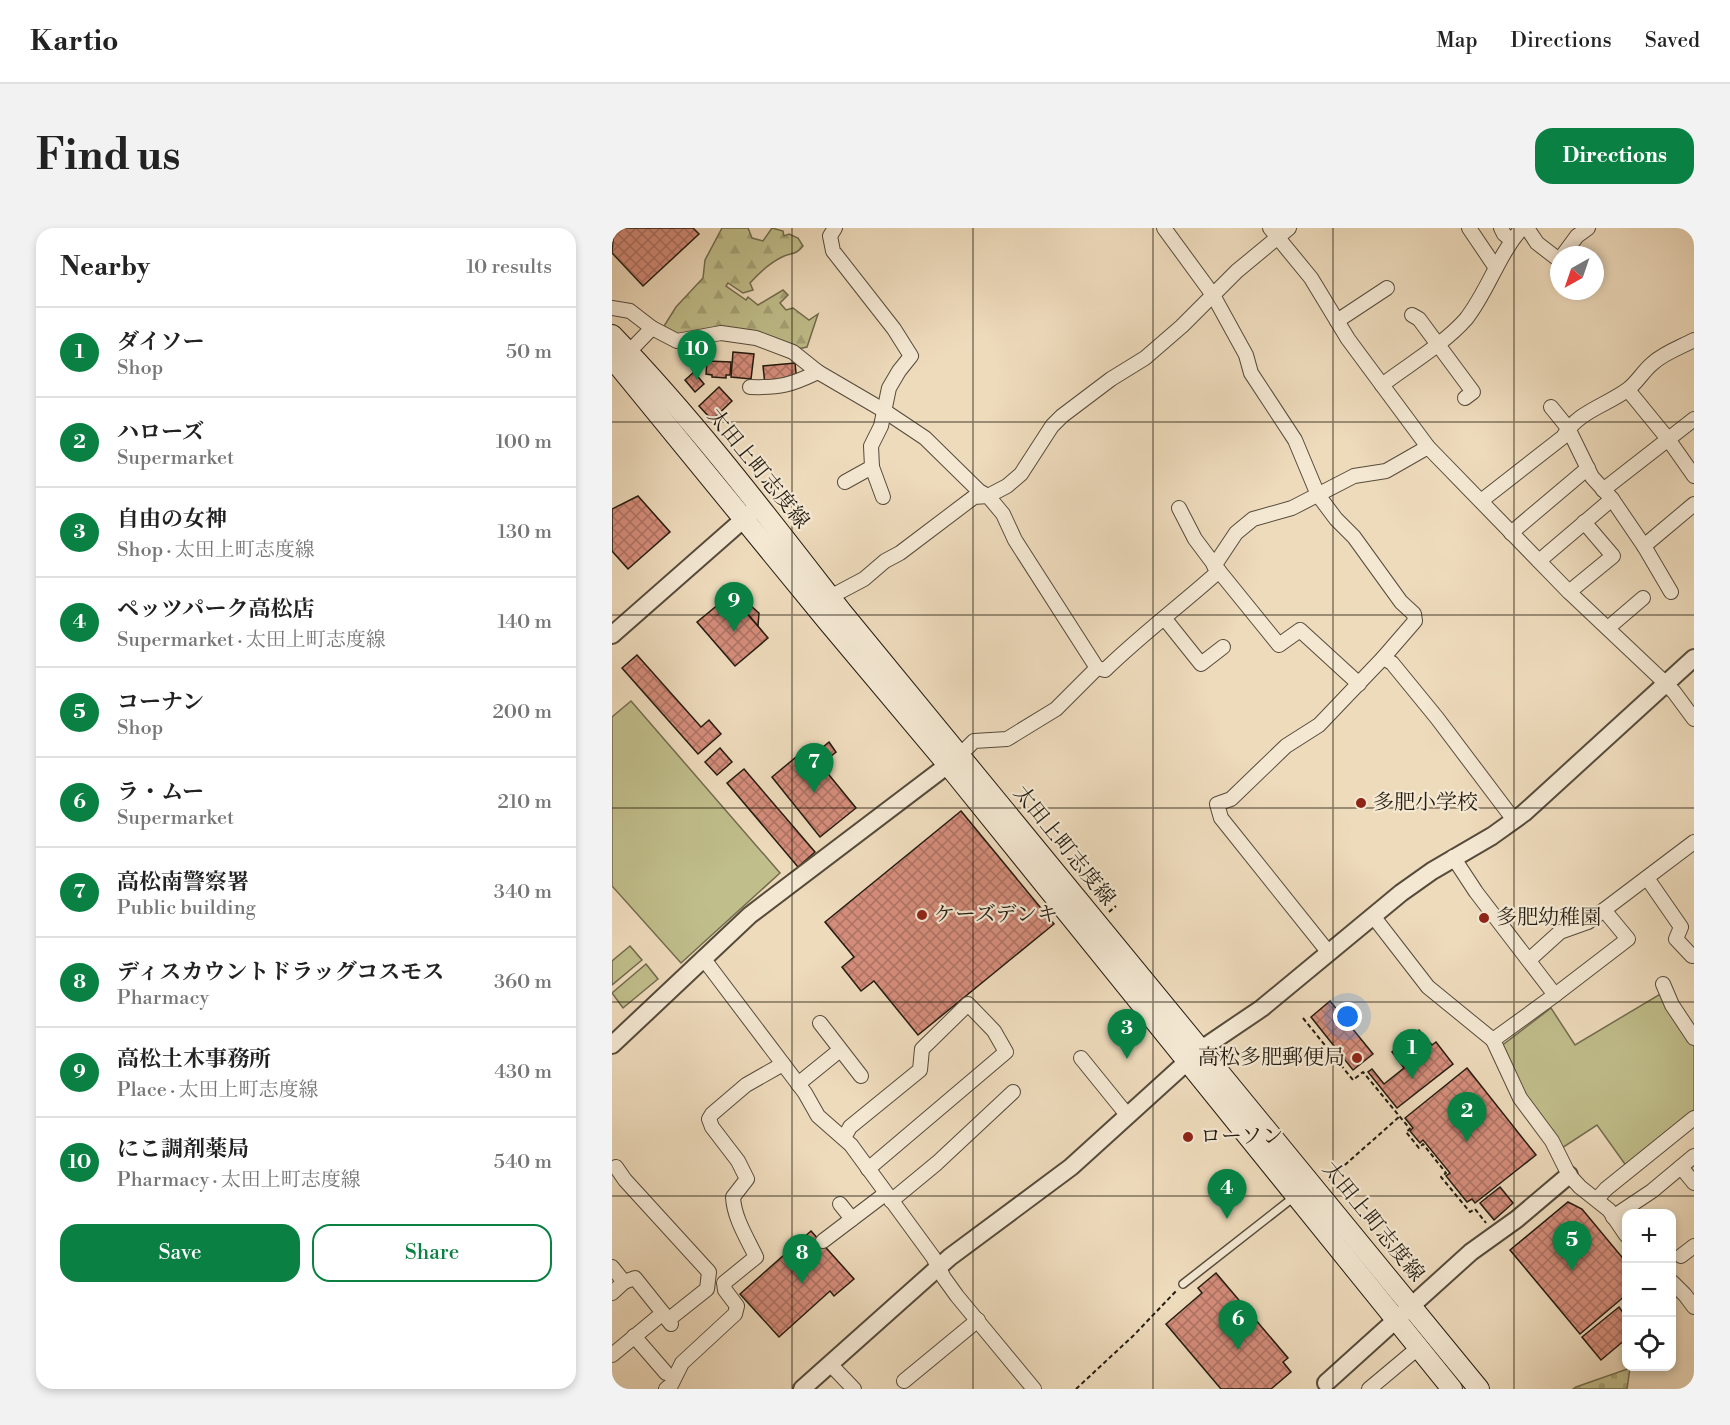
<!DOCTYPE html>
<html lang="en">
<head>
<meta charset="utf-8">
<style>
  :root { --surface:#fff; --page:#f2f2f2; --text:#222; --muted:#767676; --line:#e0e0e0; --accent:#0b8043 }
  body { margin:0; font-family:"Libre Bodoni","Noto Serif JP",serif; background:var(--page); color:var(--text) }
  .controls { position:absolute; right:18px; bottom:18px; display:grid; overflow:hidden; border-radius:12px; box-shadow:0 3px 9px #0003 }
  .controls button { width:54px; height:54px; display:grid; place-items:center; padding:0; border:0; border-bottom:2px solid var(--line); background:var(--surface); color:var(--text); font:30px sans-serif }
  .compass { position:absolute; left:938px; top:18px; width:54px; height:54px; border-radius:50%; background:var(--surface); box-shadow:0 3px 9px #0003; rotate:220deg }
  .you { position:absolute; left:736px; top:789px; width:21px; height:21px; margin:-15px; border:4px solid #fff; border-radius:50%; background:#1a73e8; box-shadow:0 0 0 9px #1a73e833 }
  .badge { display:grid; place-items:center; width:39px; height:39px; border-radius:50%; background:var(--accent); color:#fff; font-size:20px; font-weight:700 }
  .pin { position:absolute; translate:-50% -50px; filter:drop-shadow(0 2px 3px #0008) }
  .pin::after { content:''; position:absolute; top:32px; width:21px; height:18px; background:inherit; clip-path:polygon(0 0,100% 0,50% 100%) }
  .list { margin:0; padding:0; list-style:none }
  h2 { display:flex; justify-content:space-between; align-items:center; height:78px; margin:0; padding:0 24px; font-size:26px }
  h2 small { font-size:20px; font-weight:400; color:var(--muted) }
  .list li { display:grid; grid-template-columns:39px 1fr auto; gap:18px; align-items:center; box-sizing:border-box; height:90px; padding:0 24px; border-top:2px solid var(--line) }
  .list b { display:block; font-size:22px; white-space:nowrap }
  .list p { margin:0; font-size:20px; white-space:nowrap; color:var(--muted) }
  .list em { font-size:20px; font-style:normal; color:var(--muted) }
  .actions { display:flex; gap:12px; padding:18px 24px }
  .actions a { flex:1; padding:14px 0; border:2px solid var(--accent); border-radius:18px; text-align:center; font-size:21px; color:var(--accent) }
  .actions .main { background:var(--accent); color:#fff }
  .icon { flex:none; width:33px; height:33px; fill:none; stroke:currentColor; stroke-width:2; stroke-linecap:round; stroke-linejoin:round }
  .map { position:relative; flex:none; width:1082px; height:1161px; overflow:hidden; border-radius:18px }
  header { display:flex; align-items:center; gap:36px; box-sizing:border-box; height:84px; padding:0 30px; background:var(--surface); border-bottom:2px solid var(--line) }
  header strong { font-size:28px }
  nav { display:flex; gap:33px; margin-inline-start:auto; font-size:21px }
  .intro { display:flex; align-items:center; justify-content:space-between; box-sizing:border-box; height:144px; padding:0 36px }
  h1 { margin:0; font-size:42px }
  .button { padding:15px 27px; border-radius:18px; background:var(--accent); color:#fff; font-size:21px; font-weight:700 }
  main { display:flex; gap:36px; padding:0 36px }
  aside { flex:1; background:var(--surface); border-radius:18px; box-shadow:0 3px 9px #0003 }
  .map>svg:first-child { display:block }
  .forest { fill:url(#forest-firs); stroke:#726c4e; stroke-width:1.5 }
  .cemetery { fill:url(#cemetery-stones); stroke:#726c4e; stroke-width:1.5 }
  .garden { fill:#c0be8b; stroke:#726c4e; stroke-width:1.5 }
  .building { fill:url(#building-cross-hatch); stroke:#231b10; stroke-width:1.5 }
  .lines { fill:none; stroke-linecap:round; stroke-linejoin:round }
  .service-casing { stroke:#564b3b; stroke-width:10 }
  .minor-casing { stroke:#564b3b; stroke-width:16 }
  .tertiary-casing { stroke:#564b3b; stroke-width:20 }
  .secondary-casing { stroke:#231b10; stroke-width:22 }
  .path { stroke:#231b10; stroke-width:2; stroke-dasharray:4.5 3; stroke-linecap:butt }
  .service { stroke:#f4e8d3; stroke-width:7 }
  .minor { stroke:#f4e8d3; stroke-width:14 }
  .tertiary { stroke:#f4e8d3; stroke-width:16 }
  .secondary { stroke:#f4e8d3; stroke-width:20 }
  .grid { fill:none; stroke:#231b10; stroke-width:1.5; stroke-opacity:0.55 }
  .poi-dot { fill:#8f2418; stroke:#f4e8d3; stroke-width:2 }
  .labels { text-anchor:middle; dominant-baseline:central; stroke-width:4.5; stroke-linejoin:round; paint-order:stroke }
  .street-label { font-size:21px; fill:#231b10; stroke:#f4e8d3 }
  .poi-label { font-size:21px; fill:#231b10; stroke:#f4e8d3; text-anchor:start }
</style>
</head>
<body>
<header>
<strong>Kartio</strong>
<nav><a>Map</a><a>Directions</a><a>Saved</a></nav>
</header>
<div class="intro"><h1>Find us</h1><a class="button">Directions</a></div>
<main>
<aside>
<h2>Nearby<small>10 results</small></h2>
<ul class="list">
<li><span class="badge">1</span><div><b>ダイソー</b><p>Shop</p></div><em>50 m</em></li>
<li><span class="badge">2</span><div><b>ハローズ</b><p>Supermarket</p></div><em>100 m</em></li>
<li><span class="badge">3</span><div><b>自由の女神</b><p>Shop · 太田上町志度線</p></div><em>130 m</em></li>
<li><span class="badge">4</span><div><b>ペッツパーク高松店</b><p>Supermarket · 太田上町志度線</p></div><em>140 m</em></li>
<li><span class="badge">5</span><div><b>コーナン</b><p>Shop</p></div><em>200 m</em></li>
<li><span class="badge">6</span><div><b>ラ・ムー</b><p>Supermarket</p></div><em>210 m</em></li>
<li><span class="badge">7</span><div><b>高松南警察署</b><p>Public building</p></div><em>340 m</em></li>
<li><span class="badge">8</span><div><b>ディスカウントドラッグコスモス</b><p>Pharmacy</p></div><em>360 m</em></li>
<li><span class="badge">9</span><div><b>高松土木事務所</b><p>Place · 太田上町志度線</p></div><em>430 m</em></li>
<li><span class="badge">10</span><div><b>にこ調剤薬局</b><p>Pharmacy · 太田上町志度線</p></div><em>540 m</em></li>
</ul>
<div class="actions"><a class="main">Save</a><a>Share</a></div>
</aside>
<div class="map">
<svg width="1082" height="1161" viewBox="0 0 1082 1161">
  <defs>
    <pattern id="forest-firs" width="22" height="20" patternUnits="userSpaceOnUse" patternTransform="scale(1.5)"><rect width="22" height="20" fill="#c0be8b"/><path d="M5 1l3.5 6h-7zM16 11l3.5 6h-7z" fill="#a5a377"/></pattern>
    <pattern id="cemetery-stones" width="16" height="16" patternUnits="userSpaceOnUse" patternTransform="scale(1.5)"><rect width="16" height="16" fill="#c0be8b"/><path d="M2 7V4a2 2 0 0 1 4 0v3zM10 15v-3a2 2 0 0 1 4 0v3z" fill="#a5a377"/></pattern>
    <pattern id="building-cross-hatch" width="8" height="8" patternUnits="userSpaceOnUse" patternTransform="scale(1.5)"><rect width="8" height="8" fill="#d58d7b"/><path d="M0 0l8 8M0 8l8-8" fill="none" stroke="#ac7263"/></pattern>
  </defs>
  <rect width="100%" height="100%" fill="#eedbbc"/>
  <filter id="stains"><feTurbulence type="fractalNoise" baseFrequency=".00333" numOctaves="4"/><feColorMatrix values="0 0 0 0 .2 0 0 0 0 .09 0 0 0 0 .02 0 0 0 .5 -.17"/></filter>
  <radialGradient id="worn" r=".72"><stop offset=".6" stop-color="#630" stop-opacity="0"/><stop offset="1" stop-color="#630" stop-opacity=".3"/></radialGradient>
  <path class="forest" d="M110,0H136L140,10L151,13L160,0L171,3L172,8L177,6L186,10L191,18C183,28 180,24 170,29C158,35 146,46 138,55L141,62L131,65L116,55L114,58L134,72L136,69L146,77L171,62L176,67L168,75L174,82L181,80L197,92L206,86L195,119L185,121L148,107H63L52,98L64,79L91,50L93,32Z"/>
  <path class="cemetery" d="M1018,1140L1015,1161H961L964,1159Z"/>
  <g class="garden">
    <path d="M19,473L168,645L69,735L0,658V489Z"/>
    <path d="M18,718L30,732L0,757V733Z"/>
    <path d="M34,736L46,751L11,780L0,765Z"/>
    <path d="M1050,765L1082,817V882L1015,939L985,897L950,920L912,869L888,819L939,780L963,817Z"/>
  </g>
  <g class="building">
    <path d="M2,0H81L87,6L31,58L0,25Z"/>
    <path d="M121,124L142,126L139,151L119,149Z"/>
    <path d="M95,133L119,134L118,147H114V150L100,149V147L94,146Z"/>
    <path d="M183,135L185,154L153,157L151,138Z"/>
    <path d="M82,144L92,156L83,164L73,152Z"/>
    <path d="M107,159L120,173L100,192L87,178Z"/>
    <path d="M26,268L58,304L16,341L0,323V281Z"/>
    <path d="M119,366L156,410L123,438L85,394Z"/>
    <path d="M138,377L147,385L146,398L129,378Z"/>
    <path d="M25,427L89,499L97,492L109,506L86,526L10,440Z"/>
    <path d="M217,514L224,524L209,536L201,527Z"/>
    <path d="M108,520L120,534L105,547L93,534Z"/>
    <path d="M195,520L244,580L208,609L160,549Z"/>
    <path d="M132,541L203,624L186,639L115,555Z"/>
    <path d="M349,583L442,696L306,807L262,753L249,763L230,739L242,729L213,694Z"/>
    <path d="M718,773L761,826L741,842L699,789Z"/>
    <path d="M807,802L820,817L824,814L841,836L785,880L756,844L760,841L772,856L792,840L780,824Z"/>
    <path d="M855,840L924,927L863,975L860,971L855,974L834,948L838,945L811,912L808,915L798,903L801,900L793,890Z"/>
    <path d="M888,959L901,975L882,992L868,975Z"/>
    <path d="M956,974L970,981L1014,1034V1067L968,1106L898,1022Z"/>
    <path d="M199,1003L242,1051L222,1068L218,1063L167,1109L128,1066Z"/>
    <path d="M604,1045L676,1130L671,1134L679,1144L659,1161H609L554,1096L590,1065L586,1060Z"/>
    <path d="M1007,1079L1014,1089V1111L989,1132L970,1109Z"/>
  </g>
  <g class="lines">
    <defs>
      <path id="service" d="M571,1056L682,969"/>
      <g id="minor">
        <path d="M223,0L218,8L221,23L282,101L299,128L287,143L277,160L269,198L259,218L260,239L233,254"/>
        <path d="M552,0L601,67L634,127L639,145L683,212L706,267L724,291L742,309L789,374L802,386L803,393L771,430"/>
        <path d="M658,0L699,50L736,111L816,219L957,364L1048,450L1062,464L1082,491"/>
        <path d="M857,0L884,40"/>
        <path d="M889,0L892,6L899,12"/>
        <path d="M915,0L925,15L947,32"/>
        <path d="M951,27L965,8L976,0"/>
        <path d="M0,80L18,83L40,100"/>
        <path d="M800,87L807,91L861,164L853,170"/>
        <path d="M725,93L775,60"/>
        <path d="M11,130L40,100L65,113L109,105L144,110L181,124L206,144"/>
        <path d="M770,157C796,137 832,116 854,91C876,63 886,27 910,0"/>
        <path d="M138,159C168,160 179,157 206,144L271,182L313,210L367,263L376,268L391,286L403,312L485,440"/>
        <path d="M1016,162L1056,211L1082,248"/>
        <path d="M939,179L956,200L980,249L1000,271L1032,318L1059,364"/>
        <path d="M260,239L271,269"/>
        <path d="M991,262L1082,191"/>
        <path d="M869,273L951,209C965,184 993,178 1015,162C1025,155 1031,143 1041,135C1052,125 1069,119 1082,112"/>
        <path d="M567,280L583,311L607,343"/>
        <path d="M899,305L976,240"/>
        <path d="M1032,318L1082,276"/>
        <path d="M927,333L1000,271"/>
        <path d="M602,338L624,305L641,291L680,280L742,248L774,243L816,219"/>
        <path d="M957,364L1001,328L972,294"/>
        <path d="M218,369L252,351L273,333L288,325L362,269L376,268L395,258L409,246L440,198L450,188L499,151L533,130L570,98L625,43L677,0"/>
        <path d="M553,391L589,436L611,419"/>
        <path d="M996,400L1031,370"/>
        <path d="M347,528L362,513L395,511L444,481L485,440L493,442C529,407 569,377 607,343L667,417L688,402L747,456"/>
        <path d="M841,629L864,664L943,767"/>
        <path d="M1035,650L1069,699L1064,711L1080,728"/>
        <path d="M992,682L1016,711L943,767L881,812L908,870L940,913L957,947L968,959L997,982L1014,1007"/>
        <path d="M761,688L816,759L881,812"/>
        <path d="M717,725L609,590L605,576L619,571L674,518L707,497L771,430L780,435L825,490L902,592"/>
        <path d="M91,730L193,865L206,888L239,917L321,1029L332,1050L345,1068L422,1161"/>
        <path d="M917,732L948,704L976,694L1082,614"/>
        <path d="M1051,756L1060,777L1082,810"/>
        <path d="M208,795L249,848"/>
        <path d="M469,830L516,888"/>
        <path d="M186,856L228,822"/>
        <path d="M232,910L238,899L308,842L310,821L356,776L382,803L394,824L256,941"/>
        <path d="M4,939L13,952L97,1044L95,1061L56,1092"/>
        <path d="M1069,939L1082,955"/>
        <path d="M985,971L994,961L1082,890"/>
        <path d="M279,973L325,935L401,864"/>
        <path d="M228,976L240,991"/>
        <path d="M1001,989L1040,963L1082,928"/>
        <path d="M211,1013L273,966"/>
        <path d="M1069,1028L1082,1018"/>
        <path d="M0,1039L12,1054L23,1050L51,1085"/>
        <path d="M1060,1054L1073,1067L1082,1079"/>
        <path d="M0,1065L12,1054"/>
        <path d="M22,1108L54,1145"/>
        <path d="M0,1127L51,1085L59,1096"/>
        <path d="M218,1136L242,1161"/>
        <path d="M292,1153L366,1092"/>
        <path d="M54,1161L59,1157L70,1135L123,1086L125,1078L113,1062L112,1055L144,1029C135,1010 122,990 121,969L135,951L126,933L100,899L97,891L100,886L134,857L171,836"/>
        <path d="M757,1161L806,1120"/>
      </g>
      <g id="tertiary">
        <path d="M0,407L141,283"/>
        <path d="M0,817L138,687L345,530"/>
        <path d="M714,1155L859,1024L905,991L957,947"/>
        <path d="M190,1161L338,1029L459,939L588,822L650,780L789,665L820,643L880,608L912,585L1082,430"/>
      </g>
      <g id="secondary">
        <path d="M0,107C83,193 156,289 229,383L867,1161"/>
        <path d="M0,130L216,394L336,537L840,1161"/>
      </g>
    </defs>
    <use href="#service" class="service-casing"/>
    <use href="#minor" class="minor-casing"/>
    <use href="#tertiary" class="tertiary-casing"/>
    <use href="#secondary" class="secondary-casing"/>
    <g class="path">
      <path d="M497,684L504,678"/>
      <path d="M691,790L741,852L751,844L798,901L794,904L807,920L811,916L834,945L829,949L858,984L863,981L874,995"/>
      <path d="M716,952L788,888"/>
      <path d="M464,1161L522,1107L565,1062"/>
    </g>
    <use href="#service" class="service"/>
    <use href="#minor" class="minor"/>
    <use href="#tertiary" class="tertiary"/>
    <use href="#secondary" class="secondary"/>
  </g>
  <path class="grid" d="M180,0V1161M361,0V1161M541,0V1161M721,0V1161M902,0V1161M0,194H1082M0,387H1082M0,580H1082M0,774H1082M0,968H1082"/>
  <g class="poi-dot">
    <circle cx="749" cy="575" r="6"/>
    <circle cx="310" cy="687" r="6"/>
    <circle cx="872" cy="690" r="6"/>
    <circle cx="745" cy="830" r="6"/>
    <circle cx="576" cy="909" r="6"/>
  </g>
  <g class="labels">
    <g class="street-label">
      <text transform="translate(146 241) rotate(51)">太田上町志度線</text>
      <text transform="translate(452 618) rotate(51)">太田上町志度線</text>
      <text transform="translate(761 994) rotate(51)">太田上町志度線</text>
    </g>
    <g class="poi-label">
      <text x="761" y="575">多肥小学校</text>
      <text x="322" y="687">ケーズデンキ</text>
      <text x="884" y="690">多肥幼稚園</text>
      <text x="733" y="830" text-anchor="end">高松多肥郵便局</text>
      <text x="588" y="909">ローソン</text>
    </g>
  </g>
  <rect width="100%" height="100%" filter="url(#stains)"/>
  <rect width="100%" height="100%" fill="url(#worn)"/>
</svg>
<div class="controls">
<button>+</button>
<button>−</button>
<button><svg class="icon" aria-label="locate" viewBox="0 0 24 24"><circle cx="12" cy="12" r="6"/><path d="M12 2v4M12 18v4M2 12h4M18 12h4"/></svg></button>
</div>
<svg class="compass" viewBox="-18 -18 36 36"><path d="M0-13l5 13h-10z" fill="#e53935"/><path d="M0 13l5-13h-10z" fill="#767676"/></svg>
<div class="you"></div>
<div class="pin badge" style="left:800px;top:851px">1</div>
<div class="pin badge" style="left:855px;top:914px">2</div>
<div class="pin badge" style="left:515px;top:831px">3</div>
<div class="pin badge" style="left:615px;top:991px">4</div>
<div class="pin badge" style="left:960px;top:1043px">5</div>
<div class="pin badge" style="left:626px;top:1122px">6</div>
<div class="pin badge" style="left:202px;top:565px">7</div>
<div class="pin badge" style="left:190px;top:1056px">8</div>
<div class="pin badge" style="left:122px;top:404px">9</div>
<div class="pin badge" style="left:85px;top:152px">10</div>
</div>
</main>
</body>
</html>
